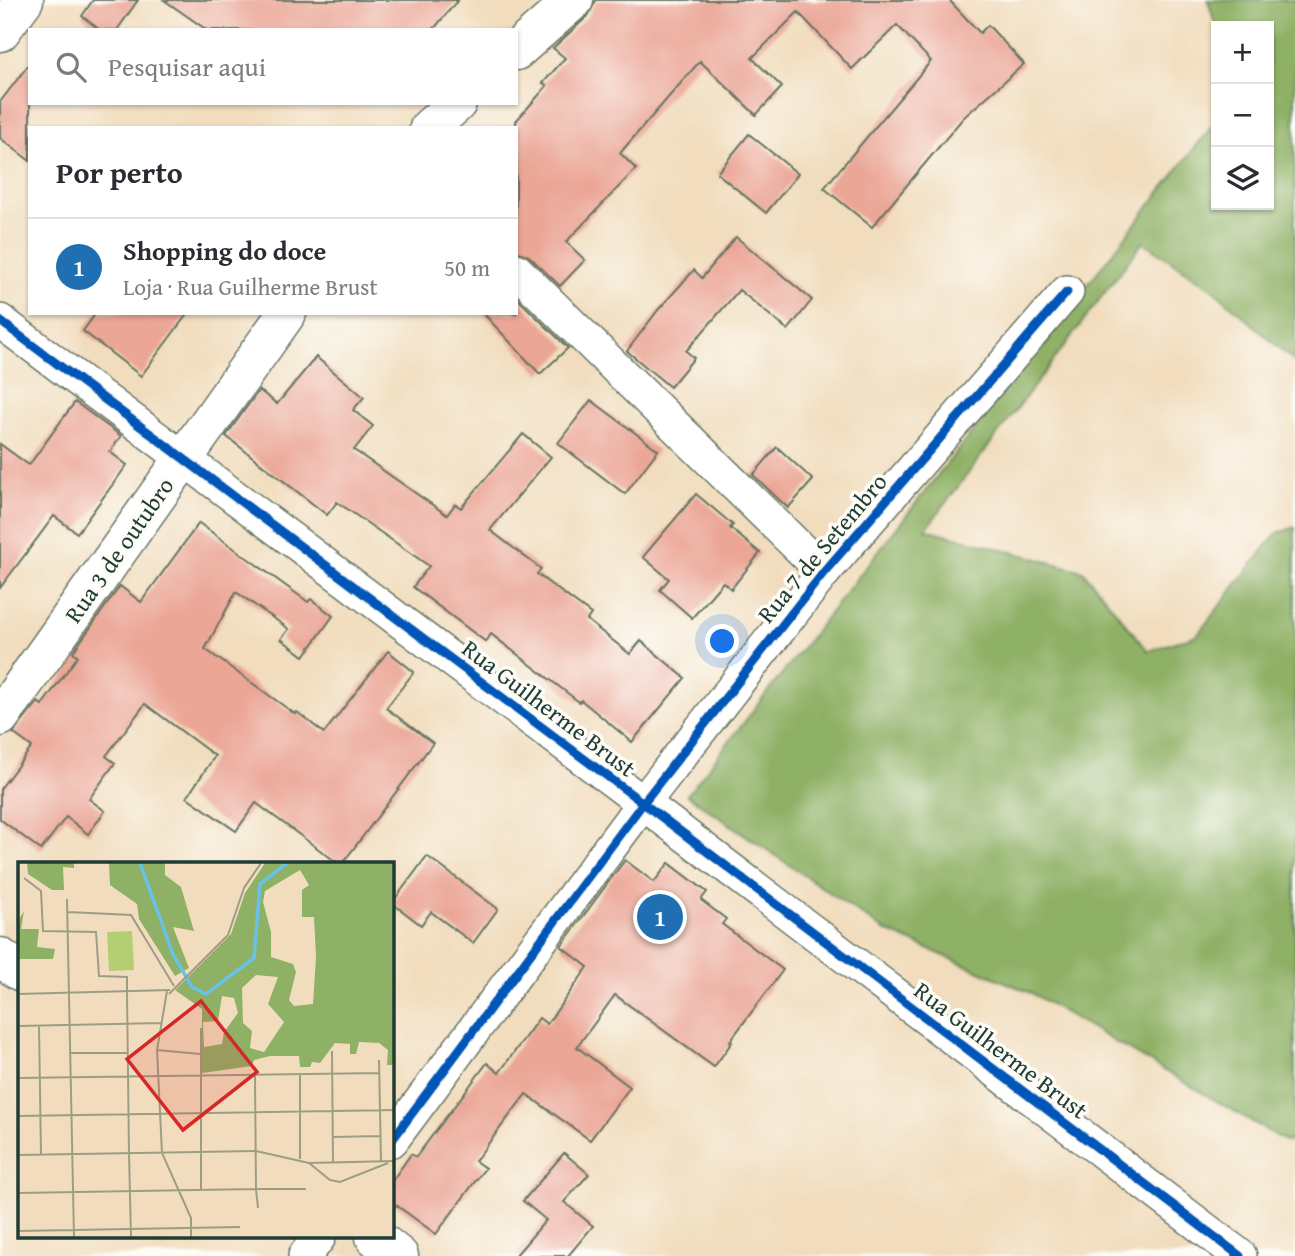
<!DOCTYPE html>
<html lang="pt">
<head>
<meta charset="utf-8">
<style>
  :root { --surface:#fff; --page:#f2f2f3; --text:#2b2b33; --muted:#7c7c81; --line:#e1e1e2; --accent:#1f6fb2 }
  body { margin:0; font-family:"Gentium Book Plus",serif; background:var(--page); color:var(--text) }
  .controls { position:absolute; right:21px; top:21px; display:grid; overflow:hidden; border-radius:0px; box-shadow:0 2px 5px #0004 }
  .controls button { width:63px; height:63px; display:grid; place-items:center; padding:0; border:0; border-bottom:2px solid var(--line); background:var(--surface); color:var(--text); font:35px sans-serif }
  .you { position:absolute; left:723px; top:642px; width:24px; height:24px; margin:-18px; border:5px solid #fff; border-radius:50%; background:#1a73e8; box-shadow:0 0 0 10px #1a73e833 }
  .badge { display:grid; place-items:center; width:46px; height:46px; border-radius:50%; background:var(--accent); color:#fff; font-size:23px; font-weight:700 }
  .pin { position:absolute; translate:-50% -50%; border:4px solid #fff; box-shadow:0 2px 7px #0006 }
  .list { margin:0; padding:0; list-style:none }
  h2 { display:flex; justify-content:space-between; align-items:center; height:91px; margin:0; padding:0 28px; font-size:30px }
  h2 small { font-size:23px; font-weight:400; color:var(--muted) }
  .list li { display:grid; grid-template-columns:46px 1fr auto; gap:21px; align-items:center; box-sizing:border-box; height:98px; padding:0 28px; border-top:2px solid var(--line) }
  .list b { display:block; font-size:26px; white-space:nowrap }
  .list p { margin:0; font-size:23px; white-space:nowrap; color:var(--muted) }
  .list em { font-size:23px; font-style:normal; color:var(--muted) }
  .icon { flex:none; width:38px; height:38px; fill:none; stroke:currentColor; stroke-width:2; stroke-linecap:round; stroke-linejoin:round }
  .map { position:relative; flex:none; width:1295px; height:1256px; overflow:hidden }
  .search { position:absolute; background:var(--surface); box-shadow:0 2px 5px #0004; left:28px; top:28px; width:490px; height:77px; display:flex; align-items:center; gap:18px; box-sizing:border-box; padding:0 24px; border-radius:0px; color:var(--muted); font-size:26px }
  .panel { position:absolute; background:var(--surface); box-shadow:0 2px 5px #0004; left:28px; top:126px; width:490px; height:189px; border-radius:0px }
  .map>svg:first-child { display:block }
  .forest { fill:#8fb166; stroke:#57774d; stroke-width:2 }
  .building { fill:#eba696 }
  .lines { fill:none; stroke-linecap:round; stroke-linejoin:round }
  .street-casing { stroke:#687564; stroke-width:36 }
  .secondary-casing { stroke:#687564; stroke-width:41 }
  .street { stroke:#fff; stroke-width:33 }
  .secondary { stroke:#fff; stroke-width:38 }
  .cycleway-casing { stroke:#fdfcf7; stroke-width:13 }
  .cycleway { stroke:#0057b8; stroke-width:9 }
  .labels { text-anchor:middle; dominant-baseline:central; stroke-width:7; stroke-linejoin:round; paint-order:stroke }
  .street-label { font-size:24px; fill:#1f3d34; stroke:#fdfcf7 }
  .inset-river { fill:none; stroke:#68c1e6; stroke-width:3.5 }
  .inset-road { fill:none; stroke:#9d9d86; stroke-width:2 }
  .view { fill:#d62828; fill-opacity:0.15; stroke:#d62828; stroke-width:3.5 }
  .inset-edge { fill:none; stroke:#1f3d34; stroke-width:3.5 }
</style>
</head>
<body>
<div class="map">
<svg width="1295" height="1256" viewBox="0 0 1295 1256">
  <rect width="100%" height="100%" fill="#fdfcf7"/>
  <filter id="ink" filterUnits="userSpaceOnUse"><feTurbulence type="fractalNoise" baseFrequency=".0143" numOctaves="2"/><feDisplacementMap in="SourceGraphic" scale="14" xChannelSelector="R" yChannelSelector="G"/><feConvolveMatrix kernelMatrix="1 2 1 2 8 2 1 2 1" color-interpolation-filters="sRGB"/></filter>
  <filter id="wash" filterUnits="userSpaceOnUse"><feTurbulence type="fractalNoise" baseFrequency=".00686" numOctaves="4" result="noise"/><feDisplacementMap in="SourceGraphic" scale="28" xChannelSelector="R" yChannelSelector="G"/><feGaussianBlur stdDeviation="1.57" result="paint"/><feColorMatrix in="noise" values="0 0 0 0 0 0 0 0 0 0 0 0 0 0 0 0 0 1.4 0 .05"/><feComposite in="paint" operator="in"/></filter>
  <g filter="url(#wash)">
    <rect width="100%" height="100%" fill="#f1ddbd"/>
    <path class="forest" d="M1208,0H1295V362L1214,290L1143,242L926,529L1083,571L1148,651L1197,635L1276,534L1295,527V1137L1287,1142L1031,993L884,930L687,795L1216,121V205H1269V26L1216,28Z"/>
    <g id="blocks">
      <g class="building">
        <path d="M93,0H138L117,30H100L82,16Z"/>
        <path d="M164,0H458L433,30H207Z"/>
        <path d="M596,0H949L980,33L988,25L1024,64L963,118L872,227L824,188L931,61L897,25L852,69L798,12L752,58L782,87L756,115L700,61L620,153L636,169L566,242L585,260L560,286L529,256L516,251V121L547,86L543,83L565,58L553,48L588,16Z"/>
        <path d="M30,63V161L0,138V102Z"/>
        <path d="M749,134L798,174L766,213L717,173Z"/>
        <path d="M736,237L812,300L788,330L739,290L686,351L694,358L670,387L627,351L658,310L694,270L702,278Z"/>
        <path d="M516,297L568,348L540,374L483,313H516Z"/>
        <path d="M96,313H188L141,376L83,331Z"/>
        <path d="M316,357L364,397L353,410L373,426L354,450L447,515L455,504L461,508L523,434L551,457L490,530L541,569L537,574L591,614L587,620L630,654L641,641L685,678L632,742L581,700L579,702L491,634L486,642L413,587L429,566L337,502L327,515L226,436L259,390L277,404Z"/>
        <path d="M591,400L658,450L625,494L558,443Z"/>
        <path d="M75,402L121,436L110,452L127,465L77,533L54,516L0,588V444L29,465Z"/>
        <path d="M777,447L813,480L788,508L753,475Z"/>
        <path d="M696,494L733,525L730,528L760,553L731,589L723,582L692,618L660,590L669,579L643,557Z"/>
        <path d="M199,523L308,602L311,599L333,616L304,656L281,639L289,629L236,592L205,649L295,714L297,712L324,733L388,651L414,672L386,708L433,743L342,864H339L256,803L236,831L187,797L215,756L145,704L106,756L115,763L89,799L105,811L88,834L66,817L41,850L0,819V789L32,747L13,733L38,702L42,705L78,656L73,652L120,586L141,602Z"/>
        <path d="M427,856L498,909L473,943L431,912L421,925L392,903Z"/>
        <path d="M625,860L654,882L669,863L707,892L701,900L726,919L722,924L783,970L730,1041L732,1042L714,1067L615,995L577,1047L630,1087L590,1140L526,1094L475,1161L485,1168L436,1234L392,1202V1181L411,1154L416,1157L487,1063L499,1073L539,1018L547,1024L588,967L561,946Z"/>
        <path d="M564,1153L589,1174L564,1202L593,1226L568,1256H515L546,1220L523,1201Z"/>
      </g>
    </g>
  </g>
  <g filter="url(#ink)">
    <use href="#blocks" fill-opacity="0" stroke="#687564" stroke-width="2"/>
    <g class="lines">
      <defs>
        <g id="street">
          <path d="M516,270L824,572"/>
          <path d="M0,321L643,803L1240,1256"/>
          <path d="M392,1140L643,803L824,572L1067,292"/>
          <path d="M305,1256L319,1237"/>
        </g>
        <g id="secondary">
          <path d="M0,32L24,0"/>
          <path d="M516,51L574,0"/>
          <path d="M429,128L457,103"/>
          <path d="M0,717L287,313"/>
          <path d="M0,957L19,971"/>
          <path d="M375,1237L399,1256"/>
        </g>
      </defs>
      <use href="#street" class="street-casing"/>
      <use href="#secondary" class="secondary-casing"/>
      <use href="#street" class="street"/>
      <use href="#secondary" class="secondary"/>
      <defs>
        <g id="cycleway">
          <path d="M0,321L643,803L1240,1256"/>
          <path d="M392,1140L643,803L824,572L1067,292"/>
        </g>
      </defs>
      <use href="#cycleway" class="cycleway-casing"/>
      <use href="#cycleway" class="cycleway"/>
    </g>
  </g>
  <g class="labels">
    <g class="street-label">
      <text transform="translate(822 548) rotate(-50)">Rua 7 de Setembro</text>
      <text transform="translate(119 550) rotate(-55)">Rua 3 de outubro</text>
      <text transform="translate(549 708) rotate(37)">Rua Guilherme Brust</text>
      <text transform="translate(1001 1050) rotate(37)">Rua Guilherme Brust</text>
    </g>
  </g>
  <g transform="translate(18 862)">
    <rect width="376" height="376" fill="#f1ddbd"/>
    <path d="M114,69L116,108L91,109L89,70Z" fill="#b4ce74"/>
    <path d="M9,1H56V6L45,5L46,28H34L10,12ZM91,1H147V13L163,25L176,69L155,65L171,106L157,114L121,57L119,42L92,23ZM247,1H376V203H369L370,188L361,181L341,180L338,192H332V182L317,181L302,201L294,200L292,205H282L281,194H252L236,198L234,204L184,211V147L157,128L213,72L227,31ZM282,8L291,23L284,28V55H296L298,95L295,142L276,144L271,138L278,110L275,102L253,95V70L245,40L247,29ZM238,113L260,115L250,142L266,160L246,190L232,186L234,169L225,161L224,126ZM204,134L216,136L220,151L206,170L204,182L186,185L185,160L200,159ZM6,49L3,67H21L19,85L37,87L35,97H0V59Z" fill="#8fb166" fill-rule="evenodd"/>
    <path class="inset-river" d="M122,1L155,92L174,125L188,132L236,96L242,22L269,1"/>
    <path class="inset-road" d="M6,16L23,29L25,69L78,70L81,114L109,115V130M49,37L56,375M50,50L113,53L156,124M149,129L139,188L144,291L173,356V375M109,130L111,291M0,132L152,128M151,132L210,73L226,26L243,1M0,164L144,161M21,164L23,293M139,188L182,192M314,189L315,300M51,191H110M361,198L363,299M0,216L362,211M0,254L377,248M315,275L362,274M111,291L113,375M0,293L238,289L291,301L377,299M282,297V212M291,301L312,318L322,320L370,301M183,327V166M0,331L238,327L237,213M240,346L238,327H288M0,369L222,365"/>
    <path class="view" d="M183,139L239,210L165,268L109,197Z"/>
    <rect width="376" height="376" class="inset-edge"/>
  </g>
</svg>
<div class="controls">
<button>+</button>
<button>−</button>
<button><svg class="icon" aria-label="layers" viewBox="0 0 24 24"><path d="M12 4l9 5-9 5-9-5zM3 14l9 5 9-5"/></svg></button>
</div>
<div class="you"></div>
<div class="pin badge" style="left:660px;top:917px">1</div>
<div class="search"><svg class="icon" aria-label="search" viewBox="0 0 24 24"><circle cx="10" cy="10" r="6"/><path d="M15 15l6 6"/></svg>Pesquisar aqui</div>
<section class="panel">
<h2>Por perto<small></small></h2>
<ul class="list">
<li><span class="badge">1</span><div><b>Shopping do doce</b><p>Loja · Rua Guilherme Brust</p></div><em>50 m</em></li>
</ul>
</section>
</div>
</body>
</html>
